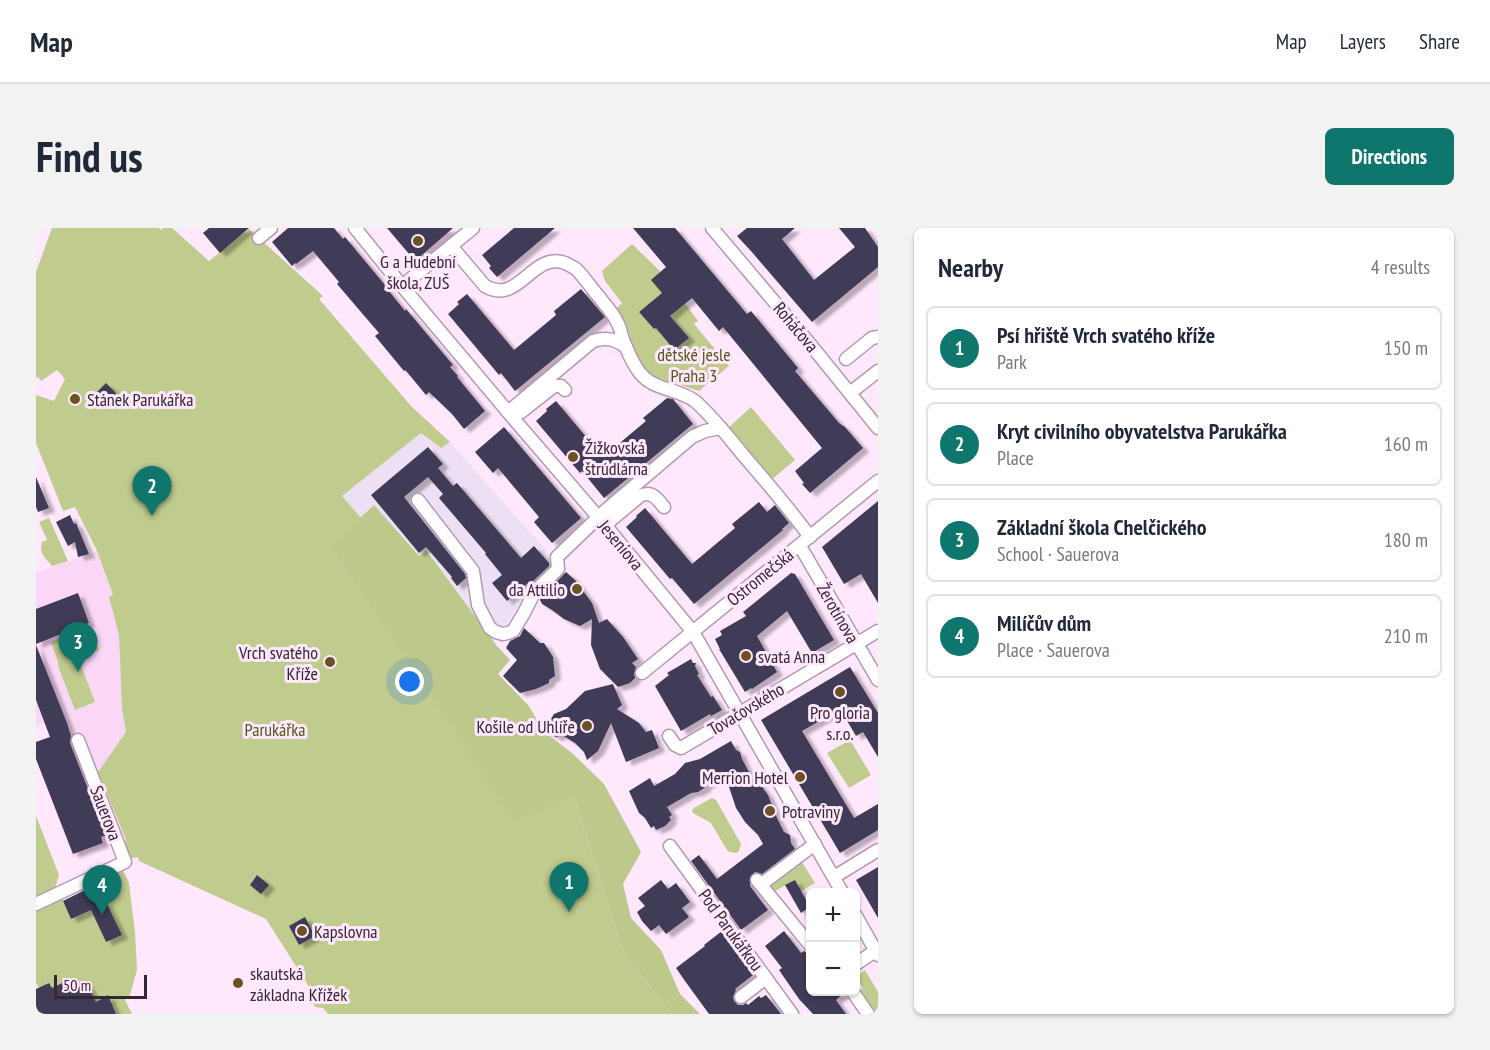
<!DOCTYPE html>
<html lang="en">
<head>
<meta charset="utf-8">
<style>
  :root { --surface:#fff; --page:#f2f2f3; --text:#1f2937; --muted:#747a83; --line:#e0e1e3; --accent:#0f766e }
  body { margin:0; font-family:"PT Sans Narrow",sans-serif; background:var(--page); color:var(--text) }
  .controls { position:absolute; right:18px; bottom:18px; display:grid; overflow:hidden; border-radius:9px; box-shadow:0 2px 4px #0004 }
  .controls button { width:54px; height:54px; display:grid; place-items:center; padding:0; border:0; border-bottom:2px solid var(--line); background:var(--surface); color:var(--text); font:30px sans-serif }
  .scale { position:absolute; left:18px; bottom:15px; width:93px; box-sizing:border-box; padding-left:6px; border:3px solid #332832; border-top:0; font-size:16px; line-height:21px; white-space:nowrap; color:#332832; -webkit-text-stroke:4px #ffe7fc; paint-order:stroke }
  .you { position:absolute; left:374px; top:454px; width:21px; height:21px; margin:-15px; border:4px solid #fff; border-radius:50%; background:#1a73e8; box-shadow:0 0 0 9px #1a73e833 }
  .badge { display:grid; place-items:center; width:39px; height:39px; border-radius:50%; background:var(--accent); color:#fff; font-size:20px; font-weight:700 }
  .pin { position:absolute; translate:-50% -50px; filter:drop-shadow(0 2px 3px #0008) }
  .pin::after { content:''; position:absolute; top:32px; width:21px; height:18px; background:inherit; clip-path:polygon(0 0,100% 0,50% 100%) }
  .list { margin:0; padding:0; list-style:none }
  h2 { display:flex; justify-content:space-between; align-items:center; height:78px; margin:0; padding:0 24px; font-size:26px }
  h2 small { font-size:20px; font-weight:400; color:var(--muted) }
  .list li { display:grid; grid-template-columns:39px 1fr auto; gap:18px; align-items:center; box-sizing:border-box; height:84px; margin:0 12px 12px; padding:0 12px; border:2px solid var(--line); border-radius:9px }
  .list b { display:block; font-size:22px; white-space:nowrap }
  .list p { margin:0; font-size:20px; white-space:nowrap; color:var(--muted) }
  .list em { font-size:20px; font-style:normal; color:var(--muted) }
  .map { position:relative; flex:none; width:842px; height:786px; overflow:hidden; border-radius:9px }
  header { display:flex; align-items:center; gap:36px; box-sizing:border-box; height:84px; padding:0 30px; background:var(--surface); border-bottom:2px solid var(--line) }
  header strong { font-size:28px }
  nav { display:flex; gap:33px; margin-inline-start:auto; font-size:21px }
  .intro { display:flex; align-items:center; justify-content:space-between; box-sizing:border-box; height:144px; padding:0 36px }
  h1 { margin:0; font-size:42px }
  .button { padding:15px 27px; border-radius:9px; background:var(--accent); color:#fff; font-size:21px; font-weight:700 }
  main { display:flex; gap:36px; padding:0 36px }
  aside { flex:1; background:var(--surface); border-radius:9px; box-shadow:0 2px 4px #0004 }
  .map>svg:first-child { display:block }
  .industrial { fill:#ede0f4 }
  .built { fill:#fbd7f7 }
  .green { fill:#c0cb8e }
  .forest { fill:#bdc88b }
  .building { fill:#403a56; filter:url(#shadow) }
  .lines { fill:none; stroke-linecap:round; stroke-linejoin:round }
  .minor-casing { stroke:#b499b2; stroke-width:15 }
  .minor { stroke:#fff; stroke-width:12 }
  .poi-dot { fill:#6a5222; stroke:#ffe7fc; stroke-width:2 }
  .labels { text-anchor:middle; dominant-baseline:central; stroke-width:6; stroke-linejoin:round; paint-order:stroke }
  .poi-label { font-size:18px; fill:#332832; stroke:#ffe7fc; text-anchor:start }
  .street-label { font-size:18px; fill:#332832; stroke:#ffe7fc }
  .park-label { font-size:18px; fill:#515a16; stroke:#ffe7fc }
</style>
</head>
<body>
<header>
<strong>Map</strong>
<nav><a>Map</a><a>Layers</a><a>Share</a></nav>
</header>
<div class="intro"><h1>Find us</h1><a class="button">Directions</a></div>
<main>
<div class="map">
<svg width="842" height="786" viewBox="0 0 842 786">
  <defs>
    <filter id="shadow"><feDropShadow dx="6" dy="4" stdDeviation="1.5" flood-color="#0004"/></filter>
  </defs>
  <rect width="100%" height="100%" fill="#ffe7fc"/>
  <path class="industrial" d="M385,205L405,220L414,214L523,337L485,374L408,488L306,268Z"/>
  <path class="built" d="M61,323L77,368L73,370L83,407L86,481L90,504L62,545L89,609L37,630L0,531V514L16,507L14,502L11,503L8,495L0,499V345Z"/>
  <g class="green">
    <path d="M16,0H122L126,2L127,0H136L173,33L213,1L287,68L283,71L375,178L414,214L405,220L385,205L306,268L325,290L294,318L478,592L538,568L587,724L635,786H292L287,780L279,779L276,773L279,768L230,691L103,633L102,629L92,631L89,609L62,544L90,504L86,481L83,407L73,369L77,367L61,323L39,279L27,283L0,215V167L18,173L29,151L21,142L5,153L2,149L0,150V44Z"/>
    <path d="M596,16L625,44L633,73L626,79L619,71L603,84L618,101L620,100L638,122L652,110L634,88L649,75L662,93L658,96L693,138L663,163L616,148C599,139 597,118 592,102C590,94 585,87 581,80L586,75L569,53L566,43Z"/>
    <path d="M715,179L759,232L735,252L692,200Z"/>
    <path d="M13,290L32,333L16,338C9,329 3,327 6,314L11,312L3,294Z"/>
    <path d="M54,400L63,422L42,430L59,474L39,482L22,438L23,437L15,414Z"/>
    <path d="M814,512L835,547L813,560L791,525Z"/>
    <path d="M674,571L676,570L680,572L705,616L703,623L700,625L693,624L691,622L675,595L657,585L656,582L658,580Z"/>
    <path d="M0,588L23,647L19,660L0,669Z"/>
    <path d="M764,631L779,655L757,668L754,665L763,660L759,652L739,663L732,654Z"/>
    <path d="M86,640L93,655L99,704L101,742L94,767L89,772L96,786H80L72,768L60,774L51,755L41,760L38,755L28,760L26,755L16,760L13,755L3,760L0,755V681L25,669L35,691L55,682L70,714L85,706L70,674L66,676L55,655Z"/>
    <path d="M829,742L842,764V786H840L824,763L827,761L820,749Z"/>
  </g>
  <path class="forest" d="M338,277L383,328L390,322L461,418L474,432L462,446L493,478L507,503L536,525L568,556L605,624L587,656L595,690L625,722L644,766L664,786H635L587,724L538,568L478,593L294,318Z"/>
  <g class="building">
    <path d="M173,0H213L184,25L167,5Z"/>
    <path d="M252,0H298L307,11L309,9L349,57H348L369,83L370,81L417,137L414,139L422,148L421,149L449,183L428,201L416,186L393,164L390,167L371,144L369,142L368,143L339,108L343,105L301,56L303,54L277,23L260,36L259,35L256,38L236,14Z"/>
    <path d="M351,0H417L379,33Z"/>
    <path d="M478,0H519L461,49L453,40L455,38L446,27Z"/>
    <path d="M597,0H639L711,86L715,83L762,140L759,143L803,195L809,199L827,220L774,265L766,256L768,255L759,243L786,220L687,99L683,103L656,70L634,88L653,110L638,122L620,100L618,101L603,84L626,65L615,52L630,39Z"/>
    <path d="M711,0H759L746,11L778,52L819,19L803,0H829L842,19V39L776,94L715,23L701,8Z"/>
    <path d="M545,61L569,89L479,163L465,145L463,147L412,86L423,76L421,74L431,66L478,122L520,87L518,83Z"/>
    <path d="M70,155L80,165L68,177L58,167Z"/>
    <path d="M631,170L637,171L657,196L568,270L546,243L544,245L500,193L511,183L510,181L520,173L567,229L610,193L607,190Z"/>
    <path d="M468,199L545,290L516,315L498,294L503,289L462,240L457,245L439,224Z"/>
    <path d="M392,219L407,236L402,240L417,258L421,255L485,330L498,318L513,335V338L493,357L492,355L471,373L456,355L466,347L449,326L450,325L403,270L407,266L392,249L368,269L429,346L430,350L421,358L415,350L416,349L390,319L383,325L335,267Z"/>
    <path d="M0,249L13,280L2,284L0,279Z"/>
    <path d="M842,273V375L825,346L808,356L786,319Z"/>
    <path d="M723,274L731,284L739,277L753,295L746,301L747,302L658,376L636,350L634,351L590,299L601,289L600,288L609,280L656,336L699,300L696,296Z"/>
    <path d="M34,287L38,296L40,295L53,326L42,329L39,314L32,318L20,294Z"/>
    <path d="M530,344L539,352L556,375L563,395L571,391L587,409L602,431L596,435L600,439L598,446L599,450L594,455L582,459L564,441L555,417L556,391L544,398L528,391L516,382L506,376L504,372L506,368Z"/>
    <path d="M755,345L759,346L798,412L776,425L751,383L721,408L741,444L716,461L715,460L709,464L683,421H684L679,411L686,407L684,403L710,388L707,384Z"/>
    <path d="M42,365L53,395L0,416V381Z"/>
    <path d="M488,400L504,415H508L517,429L519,448L513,452V455L500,461L484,465L467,448L481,432L470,420L474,413L484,408Z"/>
    <path d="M0,417L31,495L35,508L34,515L70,607L65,609L67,615L37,626L0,531V514L14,509L0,472Z"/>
    <path d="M655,431L657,435H660L659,438L663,446L661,447L675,469L677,468L686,482L675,488L674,486L645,503L619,458L633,447L631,445Z"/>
    <path d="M814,439L842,485V529L827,504L820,508L804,481L766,503L818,590L842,576V602L804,625L725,492Z"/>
    <path d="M577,456L586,477L581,481L603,495L610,504L616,502L623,520L590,534L575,495L562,523L551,532L548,524L539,515L526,507L520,509L508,502L518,486L530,481L549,463Z"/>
    <path d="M695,513L700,522L704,524L706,531L714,546L724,556L732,567L741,590L748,604L754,607L755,615L759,621L726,646L719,644L714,649V658L732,682L705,702L655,633L663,627L681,651L727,616L722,607L709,594L700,580L692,556L686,547L672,555L668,560L662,564L655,565L631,579L636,587L633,589L635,592L629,598L620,602L618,598L615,600L609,590L603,585L593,563L614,550L618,558L639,546L649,535L664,531Z"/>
    <path d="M842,639V690L820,652Z"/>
    <path d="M221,647L233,657L225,666L214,657Z"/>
    <path d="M625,652L632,661L640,655L654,674L646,680L653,689L630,706L623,697L615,703L606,693L601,684L609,678L602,670Z"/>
    <path d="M759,652L774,679L765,685L749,657Z"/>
    <path d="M57,658L66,676L70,674L86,707L70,714L55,682L35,691L27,673Z"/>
    <path d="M269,689L279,708L263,717L253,698Z"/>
    <path d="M686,703L717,747L699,761L700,762L697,769L698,773L702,777H707L710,775L712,777L723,768L725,770L730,767L745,786H673L649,753L640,740L669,718L668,717Z"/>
    <path d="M748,703L765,725L768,723L774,727V764H809L800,772L810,786H777L763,771L743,742L746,740L729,718Z"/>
    <path d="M13,755L16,760L26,755L28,760L38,755L41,760L51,755L60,774L72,767L80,786H0V761Z"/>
  </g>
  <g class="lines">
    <defs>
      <g id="minor">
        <path d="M319,0L366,58L477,190L569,297L657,404L806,664"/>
        <path d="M676,0L774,116L842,200"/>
        <path d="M223,10L235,0"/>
        <path d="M415,18L449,58C483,78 496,23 529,35C533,37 538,39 541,42C549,50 556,61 564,70C569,77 576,84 580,92C583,97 585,103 586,109C591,122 596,135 604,145C618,163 643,160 660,174C678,190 693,210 708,228C731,255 754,281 774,309"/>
        <path d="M366,58L437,0"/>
        <path d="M810,131L836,110L842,109"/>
        <path d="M814,165L842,143"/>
        <path d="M472,184L557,113C570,109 579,111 590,119"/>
        <path d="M485,184L518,158H525L529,162"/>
        <path d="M382,272L437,343L442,377L454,400L460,404L467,406L472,405L477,403L488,385L499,363L522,341L521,329L570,282L656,209L669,203L685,200"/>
        <path d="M569,297L604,268C616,262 621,271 628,279"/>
        <path d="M764,318L842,452"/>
        <path d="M606,445L842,253"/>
        <path d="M633,508L639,517L645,520L842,403"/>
        <path d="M634,618L756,786"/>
        <path d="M798,649L842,622"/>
        <path d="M721,652L774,717"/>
        <path d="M731,652L779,616"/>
        <path d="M0,676L89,634L42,512"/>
        <path d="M820,688L842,727"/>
        <path d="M820,736L839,723"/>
        <path d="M817,764L832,786"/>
        <path d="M705,769L730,750"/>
      </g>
    </defs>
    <use href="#minor" class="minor-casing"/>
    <use href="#minor" class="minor"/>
  </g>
  <g class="poi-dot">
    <circle cx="382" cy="13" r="6"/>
    <circle cx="39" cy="171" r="6"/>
    <circle cx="537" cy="229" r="6"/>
    <circle cx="541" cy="361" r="6"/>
    <circle cx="710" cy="428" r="6"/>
    <circle cx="294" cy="434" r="6"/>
    <circle cx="804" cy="464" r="6"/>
    <circle cx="551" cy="498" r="6"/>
    <circle cx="764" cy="549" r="6"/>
    <circle cx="734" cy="583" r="6"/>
    <circle cx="266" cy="703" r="6"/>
    <circle cx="202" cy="755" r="6"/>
  </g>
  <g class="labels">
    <g class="poi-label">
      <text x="382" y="33" text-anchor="middle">G a Hudební<tspan x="382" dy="21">škola, ZUŠ</tspan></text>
      <text x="51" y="171">Stánek Parukářka</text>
      <text x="549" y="219">Žižkovská<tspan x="549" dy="21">štrúdlárna</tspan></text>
      <text x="529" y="361" text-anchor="end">da Attilio</text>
      <text x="282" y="424" text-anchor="end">Vrch svatého<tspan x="282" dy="21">Kříže</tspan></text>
      <text x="722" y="428">svatá Anna</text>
      <text x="804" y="484" text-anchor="middle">Pro gloria<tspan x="804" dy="21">s.r.o.</tspan></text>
      <text x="539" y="498" text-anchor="end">Košile od Uhlíře</text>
      <text x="752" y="549" text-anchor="end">Merrion Hotel</text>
      <text x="746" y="583">Potraviny</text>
      <text x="278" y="703">Kapslovna</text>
      <text x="214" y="745">skautská<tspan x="214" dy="21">základna Křížek</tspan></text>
    </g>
    <g class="street-label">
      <text transform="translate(760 99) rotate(50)">Roháčova</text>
      <text transform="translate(585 317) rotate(50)">Jeseniova</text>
      <text transform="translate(724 349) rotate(-39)">Ostromečská</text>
      <text transform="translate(802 385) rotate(60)">Žerotínova</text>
      <text transform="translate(710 481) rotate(-31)">Tovačovského</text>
      <text transform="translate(70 585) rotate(69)">Sauerova</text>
      <text transform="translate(695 702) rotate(54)">Pod Parukářkou</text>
    </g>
    <g class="park-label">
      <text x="658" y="126">dětské jesle<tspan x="658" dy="21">Praha 3</tspan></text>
      <text x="239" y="501">Parukářka</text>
    </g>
  </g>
</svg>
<div class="controls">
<button>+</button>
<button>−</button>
</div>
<div class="scale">50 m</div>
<div class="you"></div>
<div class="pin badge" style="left:533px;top:684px">1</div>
<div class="pin badge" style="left:116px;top:288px">2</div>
<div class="pin badge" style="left:42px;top:444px">3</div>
<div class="pin badge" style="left:66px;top:687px">4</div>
</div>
<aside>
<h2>Nearby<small>4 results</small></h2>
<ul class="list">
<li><span class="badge">1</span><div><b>Psí hřiště Vrch svatého kříže</b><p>Park</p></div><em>150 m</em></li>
<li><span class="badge">2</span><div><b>Kryt civilního obyvatelstva Parukářka</b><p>Place</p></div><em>160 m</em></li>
<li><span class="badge">3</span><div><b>Základní škola Chelčického</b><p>School · Sauerova</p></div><em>180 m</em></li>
<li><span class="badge">4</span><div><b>Milíčův dům</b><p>Place · Sauerova</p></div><em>210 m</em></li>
</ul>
</aside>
</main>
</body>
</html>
